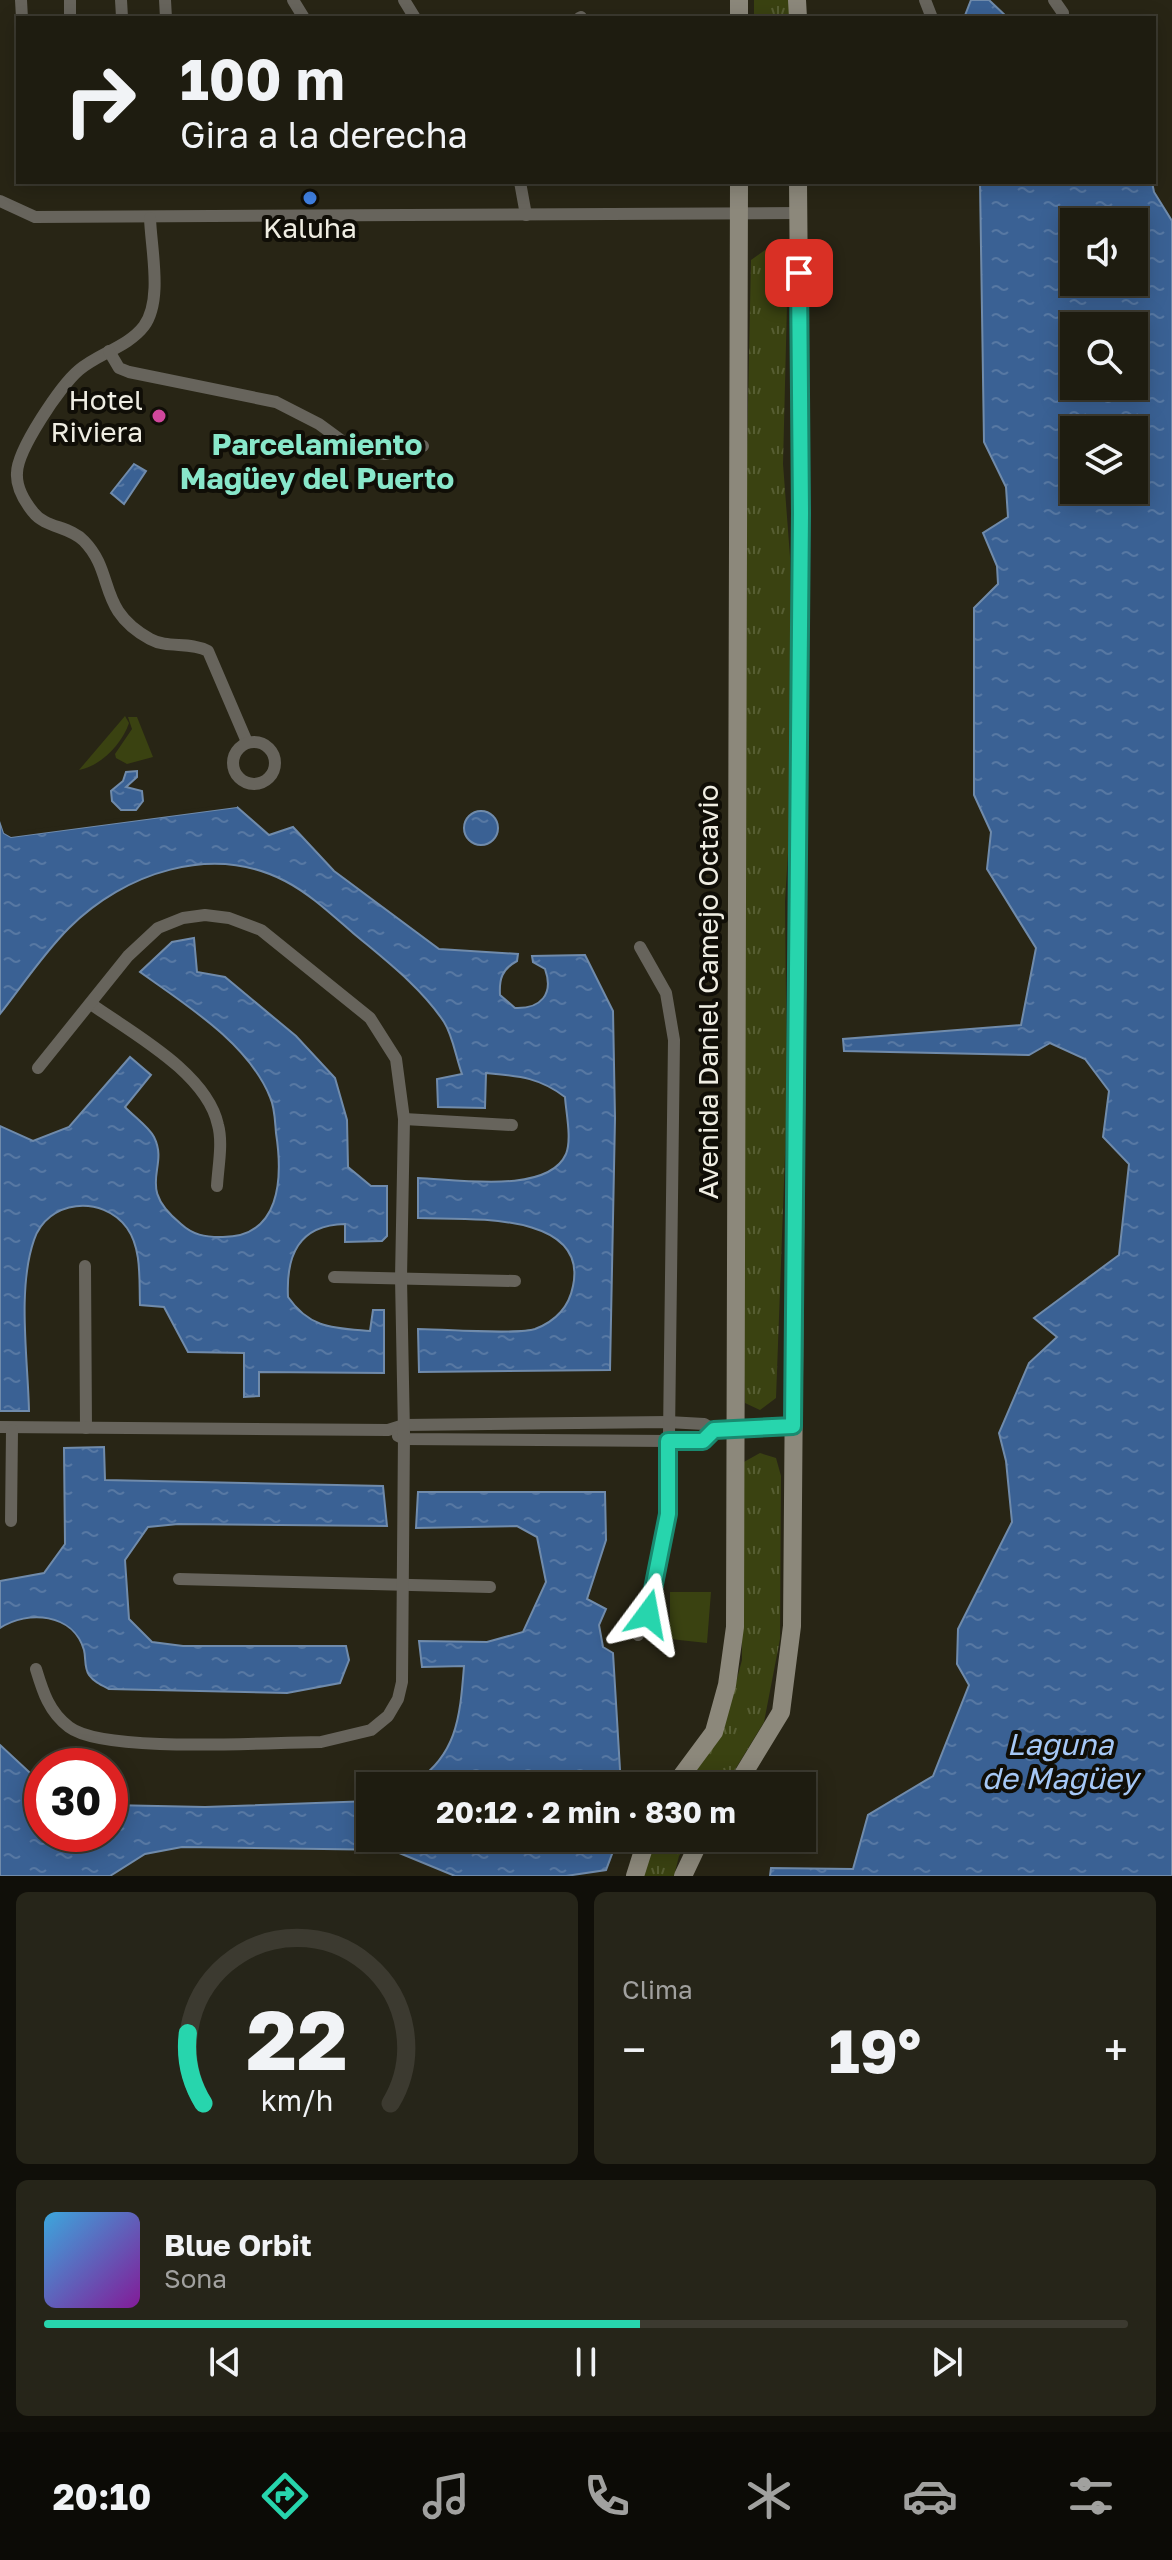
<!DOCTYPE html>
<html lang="es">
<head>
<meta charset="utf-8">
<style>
	body { margin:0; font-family:"Golos Text",sans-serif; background:#262519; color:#f1f3f6; height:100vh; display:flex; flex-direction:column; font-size:30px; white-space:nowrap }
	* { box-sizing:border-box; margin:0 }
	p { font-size:26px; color:#a1a19f }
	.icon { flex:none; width:44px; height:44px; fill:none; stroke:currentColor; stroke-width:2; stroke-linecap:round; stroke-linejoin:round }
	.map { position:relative; height:1876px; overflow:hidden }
	.sheet { display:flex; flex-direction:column; gap:16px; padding:16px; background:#100f09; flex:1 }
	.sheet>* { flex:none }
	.guide { position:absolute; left:16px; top:16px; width:1140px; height:168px; border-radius:0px; box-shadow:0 4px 20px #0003,0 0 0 2px #3c3a30; background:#1e1c10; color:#f1f3f6; overflow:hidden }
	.fabs { position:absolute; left:1060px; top:208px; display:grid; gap:16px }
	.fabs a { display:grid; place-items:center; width:88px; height:88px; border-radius:0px; background:#1e1c10; box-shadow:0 4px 20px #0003,0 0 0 2px #3c3a30; font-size:40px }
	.speed { position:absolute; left:24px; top:1748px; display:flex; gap:16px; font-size:40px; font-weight:700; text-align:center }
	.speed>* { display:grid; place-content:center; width:104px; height:104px; border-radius:50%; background:#1e1c10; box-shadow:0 4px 20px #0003,0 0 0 2px #3c3a30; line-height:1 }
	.speed .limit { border:12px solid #d22; background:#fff; color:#111 }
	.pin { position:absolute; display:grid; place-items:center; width:68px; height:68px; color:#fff; margin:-34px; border-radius:16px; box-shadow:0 4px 12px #0006 }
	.me { position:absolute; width:88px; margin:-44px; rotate:13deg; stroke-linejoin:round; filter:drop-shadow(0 0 6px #0008) }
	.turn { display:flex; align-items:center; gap:28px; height:168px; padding:0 32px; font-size:36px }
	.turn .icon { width:104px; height:104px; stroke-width:2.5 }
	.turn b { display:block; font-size:56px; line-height:68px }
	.big { font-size:60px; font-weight:700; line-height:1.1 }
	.sheet .widget { flex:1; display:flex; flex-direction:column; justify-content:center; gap:12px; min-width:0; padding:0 28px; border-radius:12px; background:#262519 }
	.sheet .dial { align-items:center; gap:0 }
	.dial svg { height:208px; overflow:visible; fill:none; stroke:#3c3a30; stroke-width:7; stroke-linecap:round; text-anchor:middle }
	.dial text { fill:#f1f3f6; stroke:none }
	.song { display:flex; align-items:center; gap:24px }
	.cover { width:96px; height:96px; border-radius:12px; background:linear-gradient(135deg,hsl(200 70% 55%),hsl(290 70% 35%)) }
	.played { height:8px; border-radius:4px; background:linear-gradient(90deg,#27d5ad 55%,#3c3a30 55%) }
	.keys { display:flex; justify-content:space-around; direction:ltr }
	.heat { display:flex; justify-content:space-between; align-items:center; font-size:44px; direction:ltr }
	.sheet .tiles { flex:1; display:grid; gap:16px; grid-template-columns:1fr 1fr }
	.widget:last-child { grid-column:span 2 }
	.trip { position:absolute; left:356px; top:1772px; width:460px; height:80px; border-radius:0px; background:#1e1c10; box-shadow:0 4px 20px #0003,0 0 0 2px #3c3a30; font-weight:700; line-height:80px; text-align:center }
	.tabs { display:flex; height:128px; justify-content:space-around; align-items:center; background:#0c0b06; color:#a1a19f }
	.tabs .icon { width:56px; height:56px }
	.tabs .current { color:#27d5ad }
	.tabs b { font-size:36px; color:#f1f3f6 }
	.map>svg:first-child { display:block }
	.grass { fill:#3a4211 }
	.park { fill:url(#park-tufts) }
	.water { fill:url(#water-ripples); stroke:#708bab; stroke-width:2; fill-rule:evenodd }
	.pier { fill:#282515 }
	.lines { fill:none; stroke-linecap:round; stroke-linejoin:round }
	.street { stroke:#67645c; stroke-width:12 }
	.secondary { stroke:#8c887b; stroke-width:18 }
	.route-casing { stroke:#198a70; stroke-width:20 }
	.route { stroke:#27d5ad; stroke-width:14 }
	.shop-dot { fill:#3f7fe0; stroke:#100e07; stroke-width:3 }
	.hotel-dot { fill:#d1479c; stroke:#100e07; stroke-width:3 }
	.labels { text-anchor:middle; stroke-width:8; stroke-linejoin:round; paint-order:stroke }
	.poi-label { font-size:28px; fill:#efede2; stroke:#100e07 }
	.street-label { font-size:28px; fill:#efede2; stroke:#100e07 }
	.neighbourhood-label { font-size:30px; font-weight:bold; fill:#88e7ca; stroke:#100e07 }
	.water-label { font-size:30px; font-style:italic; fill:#a6c8f6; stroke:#100e07 }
</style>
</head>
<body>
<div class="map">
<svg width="1172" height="1876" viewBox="0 0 1172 1876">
	<defs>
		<pattern id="park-tufts" width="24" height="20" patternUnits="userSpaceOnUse" patternTransform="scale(2)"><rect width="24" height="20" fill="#3a4211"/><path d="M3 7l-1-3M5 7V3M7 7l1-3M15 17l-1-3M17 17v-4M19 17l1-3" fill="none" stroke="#575e33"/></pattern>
		<pattern id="water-ripples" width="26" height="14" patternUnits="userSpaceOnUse" patternTransform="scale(2)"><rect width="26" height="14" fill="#3a6194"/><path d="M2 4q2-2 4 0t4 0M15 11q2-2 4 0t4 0" fill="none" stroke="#5778a3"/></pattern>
	</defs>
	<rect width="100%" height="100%" fill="#282515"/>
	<g class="grass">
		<path d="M 125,716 L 129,723 C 122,744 101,766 79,770 Z"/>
		<polygon points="128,717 137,717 153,757 127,764 116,758 115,754 132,729"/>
		<polygon points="670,1592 711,1592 707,1643 670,1639"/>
	</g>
	<g class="park">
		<rect x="754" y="0" width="36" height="18"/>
		<polygon points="768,248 788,263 783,464 790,557 792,788 785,901 787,1100 776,1398 760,1410 745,1403 743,1344 747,453 751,260"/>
		<polygon points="760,1453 776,1458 781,1476 780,1639 764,1722 725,1786 686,1786 724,1727 742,1660 742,1463"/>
		<polygon points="657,1838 691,1838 679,1856 674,1876 643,1876 645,1861"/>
	</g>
	<g class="water">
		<polygon points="971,0 989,0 1008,18 964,18"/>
		<path d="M 980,182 L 1152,182 L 1154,192 L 1172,221 L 1172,1876 L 770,1876 L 771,1868 L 853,1869 L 868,1815 L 933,1776 L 969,1685 L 957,1664 L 958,1629 L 1012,1522 L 1006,1461 L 999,1433 L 1029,1363 L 1057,1337 L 1034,1318 L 1119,1255 L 1129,1164 L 1103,1137 L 1109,1091 L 1085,1059 L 1050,1043 L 1029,1055 L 844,1051 L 843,1039 L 1021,1025 L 1036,948 L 987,869 L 991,832 L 974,795 L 974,608 L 998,584 L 997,566 L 983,533 L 1008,517 L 1006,487 L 984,442 ZM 1074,222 L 1134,222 L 1134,282 L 1074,282 ZM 1074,326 L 1134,326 L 1134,386 L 1074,386 ZM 1074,430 L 1134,430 L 1134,490 L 1074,490 Z"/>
		<polygon points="134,464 146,471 124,504 111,493"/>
		<polygon points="137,771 137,777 126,787 142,791 143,801 136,810 121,810 112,801 111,791 123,781 126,772"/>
		<path d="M 237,807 L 269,835 L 293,827 L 334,871 L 439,949 L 518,954 L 517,961 C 502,969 499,979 500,995 L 515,1008 C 541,1009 554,994 545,969 L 533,962 L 532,956 L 585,955 L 613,1011 L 615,1118 L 610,1370 L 419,1372 L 418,1329 C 441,1329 518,1335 535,1329 C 556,1321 569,1307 573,1286 C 589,1210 464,1220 418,1218 L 418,1178 C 455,1179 548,1195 566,1154 C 572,1139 566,1113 565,1097 C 539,1077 518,1076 486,1073 L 485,1108 L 438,1107 L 437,1079 L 462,1074 C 456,1058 453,1036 444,1022 C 421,987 384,959 353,933 C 331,914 310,894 285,881 C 212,843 124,873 69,928 C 43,954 22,986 0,1014 L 0,821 L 4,833 L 11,837 Z"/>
		<circle cx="481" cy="828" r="17"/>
		<path d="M 194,938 L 197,972 L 225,977 L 296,1036 L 335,1078 L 347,1120 L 348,1167 L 371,1186 L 387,1186 L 387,1236 L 382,1241 L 345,1242 L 345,1224 C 298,1225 286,1256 288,1297 C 310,1329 334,1328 370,1331 L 373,1310 L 384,1310 L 384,1373 L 259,1372 L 259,1396 L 244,1397 L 244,1353 L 188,1352 L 164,1307 L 140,1305 C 139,1280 142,1249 127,1228 C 102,1194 47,1200 34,1240 C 17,1289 28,1360 29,1411 L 0,1411 L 0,1126 L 33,1141 L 69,1127 L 130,1057 L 151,1075 L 125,1107 C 133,1116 149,1127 154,1137 C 170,1169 134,1186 181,1224 C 193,1235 205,1237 220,1237 C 281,1239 283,1178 276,1133 C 275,1122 275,1108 270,1097 C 248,1043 186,1005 140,972 L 172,942 Z"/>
		<path d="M 104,1447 L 105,1480 L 383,1486 L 387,1526 L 178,1524 L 148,1527 L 125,1560 L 129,1619 L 152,1642 L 183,1646 L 346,1646 L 349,1660 L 340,1683 L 287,1693 L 109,1689 C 101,1685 94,1682 89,1675 C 84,1668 86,1658 84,1650 C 73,1613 28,1610 0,1628 L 0,1581 L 44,1573 L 65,1544 L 64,1448 Z"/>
		<path d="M 418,1492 L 605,1492 L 606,1540 L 587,1599 L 606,1609 L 599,1625 L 603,1647 L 613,1653 L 621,1786 L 409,1786 C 457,1758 460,1718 464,1666 L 422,1667 L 419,1641 L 487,1642 L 523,1632 L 546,1582 L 537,1537 L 517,1526 L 416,1528 Z"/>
		<polygon points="0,1745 42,1784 42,1834 110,1834 110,1805 205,1807 370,1801 370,1838 618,1838 606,1870 566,1876 455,1876 392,1850 182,1847 145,1854 110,1876 0,1876"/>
	</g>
	<polygon class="pier" points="238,803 237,807 11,837 4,833 0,821 0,817 12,832"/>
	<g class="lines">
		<g class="street">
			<polyline points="21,0 22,18"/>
			<polyline points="70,0 70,18"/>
			<polyline points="121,0 122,17"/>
			<polyline points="165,0 166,18"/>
			<polyline points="293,0 304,18"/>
			<polyline points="404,0 415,18"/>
			<polyline points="925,0 932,18"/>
			<polyline points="1054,0 1063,13"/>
			<polyline points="579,18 581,17"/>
			<polyline points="520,182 526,215"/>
			<polyline points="0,201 35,217 799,213"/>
			<path d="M 150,218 C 151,249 163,300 144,326 C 128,347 99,353 79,370 C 61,385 17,450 17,473 C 16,487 25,502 33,512 C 45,528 70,526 84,541 C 116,574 96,609 150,639 C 168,649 189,641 208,651 L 247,742"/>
			<polyline points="109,351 119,368 129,372 276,402 319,424 349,446 365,450 385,454 423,446"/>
			<circle cx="254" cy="763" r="21"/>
			<path d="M 91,1004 C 132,1033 207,1073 218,1125 C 223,1143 218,1167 217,1186"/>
			<polyline points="404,1119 512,1125"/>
			<polyline points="85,1266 86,1428"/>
			<polyline points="334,1277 515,1281"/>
			<polyline points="0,1427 388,1430 404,1425 668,1422 704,1424 714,1430 735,1432 793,1426"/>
			<polyline points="398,1436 404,1439 668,1441 703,1441 714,1430"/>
			<polyline points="11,1521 12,1430"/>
			<polyline points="179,1579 490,1587"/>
			<polyline points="638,1635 648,1614 668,1514 674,1040 666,993 640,947"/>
			<path d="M 36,1669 C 43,1692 49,1712 69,1727 C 104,1754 271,1742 321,1742 L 371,1730 L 388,1716 L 398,1699 L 402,1682 L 404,1433 L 401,1278 L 404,1119 L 396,1059 L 370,1018 L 261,930 L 229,918 L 205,915 L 183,918 L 158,928 L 128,956 L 38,1068"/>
		</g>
		<g class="secondary">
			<polyline points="739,0 739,18"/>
			<polyline points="797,0 798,18"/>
			<polyline points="674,1786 714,1732 727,1685 735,1627 739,182"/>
			<polyline points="736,1786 781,1712 792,1626 801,513 798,182"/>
			<polyline points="635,1876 647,1838"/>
			<polyline points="683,1876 701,1838"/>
		</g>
	</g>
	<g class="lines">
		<defs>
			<polyline id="route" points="648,1614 668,1514 668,1441 703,1441 714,1430 793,1426 801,513 799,273"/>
		</defs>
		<use href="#route" class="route-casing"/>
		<use href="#route" class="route"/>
	</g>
	<circle class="shop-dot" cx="310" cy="198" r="8"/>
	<circle class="hotel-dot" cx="159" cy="416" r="8"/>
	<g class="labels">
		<g class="poi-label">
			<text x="310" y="238">Kaluha</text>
			<text x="143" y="410" text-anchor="end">Hotel<tspan x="143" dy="32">Riviera</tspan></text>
		</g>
		<g class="street-label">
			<text transform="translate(708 992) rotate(-90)" y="10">Avenida Daniel Camejo Octavio</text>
		</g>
		<g class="neighbourhood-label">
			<text x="317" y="455">Parcelamiento<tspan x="317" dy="34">Magüey del Puerto</tspan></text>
		</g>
		<g class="water-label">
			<text x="1060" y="1755">Laguna<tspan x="1060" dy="34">de Magüey</tspan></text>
		</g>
	</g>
</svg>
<div class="fabs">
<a><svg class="icon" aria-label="sound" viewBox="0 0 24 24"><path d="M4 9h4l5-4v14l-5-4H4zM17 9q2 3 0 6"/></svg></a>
<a><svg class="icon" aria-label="search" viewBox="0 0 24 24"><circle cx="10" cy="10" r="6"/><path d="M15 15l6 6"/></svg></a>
<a><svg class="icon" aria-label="layers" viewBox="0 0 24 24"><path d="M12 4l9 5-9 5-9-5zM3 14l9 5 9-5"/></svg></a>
</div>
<div class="speed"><div class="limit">30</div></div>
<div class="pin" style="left:799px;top:273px;background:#d93025"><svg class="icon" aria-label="arrive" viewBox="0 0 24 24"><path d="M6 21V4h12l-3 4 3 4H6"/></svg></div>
<svg class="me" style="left:648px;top:1614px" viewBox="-20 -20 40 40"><path d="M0-17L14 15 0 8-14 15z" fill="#27d5ad" stroke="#fff" stroke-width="4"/></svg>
<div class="trip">20:12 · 2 min · 830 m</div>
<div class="guide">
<div class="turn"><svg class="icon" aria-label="right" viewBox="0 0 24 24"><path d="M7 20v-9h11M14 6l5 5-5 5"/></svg><div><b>100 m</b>Gira a la derecha</div></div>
</div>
</div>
<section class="sheet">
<div class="tiles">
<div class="widget dial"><svg viewBox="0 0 100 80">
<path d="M14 69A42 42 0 1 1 86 69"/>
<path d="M14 69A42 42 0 0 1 8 42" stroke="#27d5ad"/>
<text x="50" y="56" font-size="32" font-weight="700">22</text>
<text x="50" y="72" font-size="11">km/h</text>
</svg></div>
<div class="widget"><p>Clima</p>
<div class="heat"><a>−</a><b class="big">19°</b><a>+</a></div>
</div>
<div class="widget">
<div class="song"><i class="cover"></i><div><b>Blue Orbit</b><p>Sona</p></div></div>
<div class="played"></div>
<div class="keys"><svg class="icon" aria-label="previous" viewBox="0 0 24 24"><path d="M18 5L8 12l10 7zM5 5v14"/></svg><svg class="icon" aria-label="pause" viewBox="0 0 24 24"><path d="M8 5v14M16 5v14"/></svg><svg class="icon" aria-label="next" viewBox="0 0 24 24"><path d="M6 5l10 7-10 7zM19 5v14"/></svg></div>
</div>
</div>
</section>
<nav class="tabs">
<b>20:10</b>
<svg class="icon current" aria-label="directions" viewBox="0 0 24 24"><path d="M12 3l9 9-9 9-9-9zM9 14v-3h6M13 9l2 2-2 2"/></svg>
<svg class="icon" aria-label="music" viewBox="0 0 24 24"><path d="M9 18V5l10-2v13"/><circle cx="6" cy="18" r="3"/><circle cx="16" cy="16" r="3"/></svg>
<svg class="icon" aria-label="phone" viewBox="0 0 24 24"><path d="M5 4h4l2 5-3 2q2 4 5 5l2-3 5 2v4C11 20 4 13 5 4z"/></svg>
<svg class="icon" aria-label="climate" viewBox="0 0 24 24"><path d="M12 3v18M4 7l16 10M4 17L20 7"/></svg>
<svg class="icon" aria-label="car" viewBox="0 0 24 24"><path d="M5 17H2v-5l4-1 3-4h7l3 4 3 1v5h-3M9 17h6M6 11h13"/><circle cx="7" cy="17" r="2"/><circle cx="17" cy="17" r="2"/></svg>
<svg class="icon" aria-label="filters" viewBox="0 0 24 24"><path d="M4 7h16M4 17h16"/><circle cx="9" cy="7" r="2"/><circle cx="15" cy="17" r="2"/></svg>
</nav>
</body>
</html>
